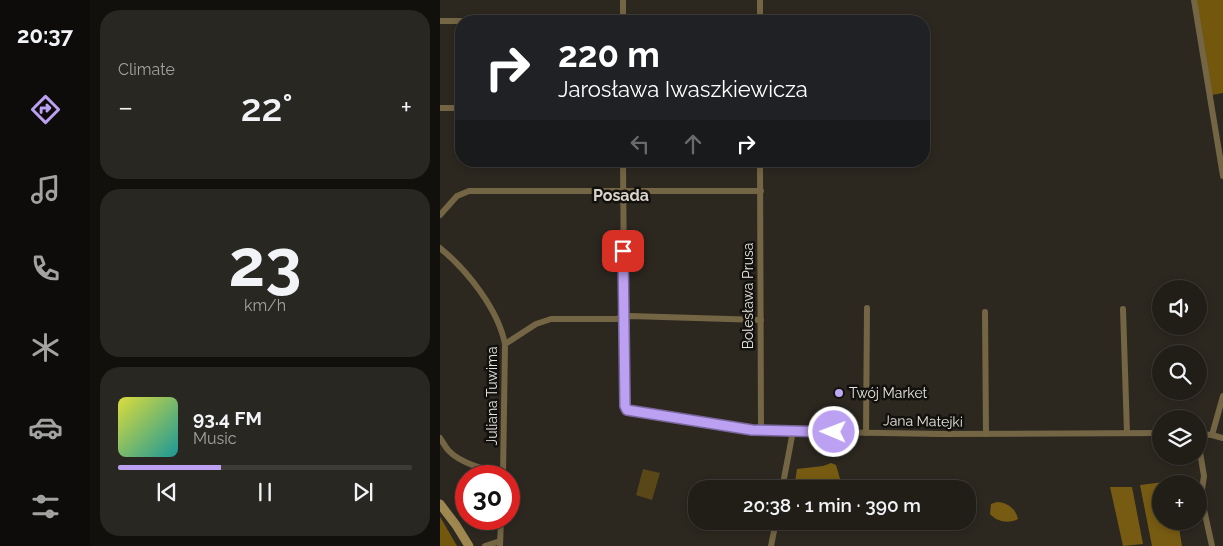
<!DOCTYPE html>
<html lang="en">
<head>
<meta charset="utf-8">
<style>
	body { margin:0; font-family:Raleway,sans-serif; background:#292721; color:#f1f3f6; height:100vh; display:flex; flex-direction:column; font-size:19px; white-space:nowrap }
	* { box-sizing:border-box; margin:0 }
	p { font-size:16px; color:#a2a2a2 }
	.icon { flex:none; width:28px; height:28px; fill:none; stroke:currentColor; stroke-width:2; stroke-linecap:round; stroke-linejoin:round }
	.map { position:relative; flex:1; overflow:hidden }
	.drawer { display:flex; flex-direction:column; gap:10px; padding:10px; background:#12100d; width:350px }
	.drawer>* { flex:none }
	.hud { position:absolute; left:15px; top:15px; width:475px; height:152px; border-radius:20px; box-shadow:0 2px 8px #0003,0 0 0 1px #3e3c37; background:#202124; color:#fff; overflow:hidden }
	.controls { position:absolute; left:712px; top:280px; display:grid; gap:10px }
	.controls a { display:grid; place-items:center; width:55px; height:55px; border-radius:50%; background:#211e18; box-shadow:0 2px 8px #0003,0 0 0 1px #3e3c37; font-size:25px }
	.speed { position:absolute; left:15px; top:465px; display:flex; gap:10px; font-size:25px; font-weight:700; text-align:center }
	.speed>* { display:grid; place-content:center; width:65px; height:65px; border-radius:50%; background:#211e18; box-shadow:0 2px 8px #0003,0 0 0 1px #3e3c37; line-height:1 }
	.speed .limit { border:8px solid #d22; background:#fff; color:#111 }
	.pin { position:absolute; display:grid; place-items:center; width:42px; height:42px; color:#fff; margin:-21px; border-radius:10px; box-shadow:0 2px 8px #0006 }
	.me { position:absolute; width:55px; margin:-28px; rotate:271deg; stroke-linejoin:round; filter:drop-shadow(0 0 4px #0008) }
	.turn { display:flex; align-items:center; gap:18px; height:105px; padding:0 20px; font-size:22px }
	.turn .icon { width:65px; height:65px; stroke-width:2.5 }
	.turn b { display:block; font-size:35px; line-height:42px }
	.lanes { display:flex; align-items:center; height:48px; padding:0 20px; background:#0003; justify-content:center; gap:25px; direction:ltr }
	.lanes .off { opacity:.35 }
	.big { font-size:38px; font-weight:600; line-height:1.1 }
	.drawer .card { flex:1; display:flex; flex-direction:column; justify-content:center; gap:8px; min-width:0; padding:0 18px; border-radius:20px; background:#292721 }
	.drawer .dial { align-items:center; gap:0 }
	.dial b { font-size:65px; line-height:1 }
	.song { display:flex; align-items:center; gap:15px }
	.cover { width:60px; height:60px; border-radius:8px; background:linear-gradient(135deg,hsl(60 70% 55%),hsl(180 70% 35%)) }
	.played { height:5px; border-radius:2px; background:linear-gradient(90deg,#bca0f2 35%,#3e3c37 35%) }
	.keys { display:flex; justify-content:space-around; direction:ltr }
	.heat { display:flex; justify-content:space-between; align-items:center; font-size:28px; direction:ltr }
	.trip { position:absolute; left:248px; top:480px; width:288px; height:50px; border-radius:20px; background:#211e18; box-shadow:0 2px 8px #0003,0 0 0 1px #3e3c37; font-weight:600; line-height:50px; text-align:center }
	main { display:flex; flex:1; min-height:0 }
	.tabs { display:flex; flex-direction:column; width:90px; justify-content:space-around; align-items:center; background:#0d0c0a; color:#a2a2a2 }
	.tabs .icon { width:35px; height:35px }
	.tabs .current { color:#bca0f2 }
	.tabs b { font-size:22px; color:#f1f3f6 }
	.map>svg:first-child { display:block }
	.green { fill:#5a4718 }
	.forest { fill:#73570c }
	.water { fill:#775b12 }
	.lines { fill:none; stroke-linecap:round; stroke-linejoin:round }
	.minor { stroke:#746544; stroke-width:6 }
	.secondary { stroke:#9f8750; stroke-width:9 }
	.route-casing { stroke:#7a689d; stroke-width:12 }
	.route { stroke:#bca0f2; stroke-width:9 }
	.poi-dot { fill:#bda9f5; stroke:#13110e; stroke-width:2 }
	.labels { text-anchor:middle; stroke-width:5; stroke-linejoin:round; paint-order:stroke }
	.street-label { font-size:14px; fill:#e7e4df; stroke:#13110e }
	.poi-label { font-size:14px; fill:#e7e4df; stroke:#13110e; text-anchor:start }
	.quarter-label { font-size:16px; font-weight:bold; fill:#d9d4ca; stroke:#13110e }
</style>
</head>
<body>
<main>
<nav class="tabs">
<b>20:37</b>
<svg class="icon current" aria-label="directions" viewBox="0 0 24 24"><path d="M12 3l9 9-9 9-9-9zM9 14v-3h6M13 9l2 2-2 2"/></svg>
<svg class="icon" aria-label="music" viewBox="0 0 24 24"><path d="M9 18V5l10-2v13"/><circle cx="6" cy="18" r="3"/><circle cx="16" cy="16" r="3"/></svg>
<svg class="icon" aria-label="phone" viewBox="0 0 24 24"><path d="M5 4h4l2 5-3 2q2 4 5 5l2-3 5 2v4C11 20 4 13 5 4z"/></svg>
<svg class="icon" aria-label="climate" viewBox="0 0 24 24"><path d="M12 3v18M4 7l16 10M4 17L20 7"/></svg>
<svg class="icon" aria-label="car" viewBox="0 0 24 24"><path d="M5 17H2v-5l4-1 3-4h7l3 4 3 1v5h-3M9 17h6M6 11h13"/><circle cx="7" cy="17" r="2"/><circle cx="17" cy="17" r="2"/></svg>
<svg class="icon" aria-label="filters" viewBox="0 0 24 24"><path d="M4 7h16M4 17h16"/><circle cx="9" cy="7" r="2"/><circle cx="15" cy="17" r="2"/></svg>
</nav>
<section class="drawer">
<div class="card"><p>Climate</p>
<div class="heat"><a>−</a><b class="big">22°</b><a>+</a></div>
</div>
<div class="card dial"><b>23</b><p>km/h</p></div>
<div class="card">
<div class="song"><i class="cover"></i><div><b>93.4 FM</b><p>Music</p></div></div>
<div class="played"></div>
<div class="keys"><svg class="icon" aria-label="previous" viewBox="0 0 24 24"><path d="M18 5L8 12l10 7zM5 5v14"/></svg><svg class="icon" aria-label="pause" viewBox="0 0 24 24"><path d="M8 5v14M16 5v14"/></svg><svg class="icon" aria-label="next" viewBox="0 0 24 24"><path d="M6 5l10 7-10 7zM19 5v14"/></svg></div>
</div>
</section>
<div class="map">
<svg width="783" height="546" viewBox="0 0 783 546">
	<rect width="100%" height="100%" fill="#2c2820"/>
	<polygon class="green" points="203,469 220,473 212,500 196,495"/>
	<g class="forest">
		<polygon points="755,0 783,0 783,93 772,95"/>
		<polygon points="0,517 2,520 17,546 0,546"/>
	</g>
	<g class="water">
		<polygon points="391,463 396,465 403,489 354,489 357,469 383,466"/>
		<polygon points="732,481 732,484 721,484 721,521 738,521 742,546 712,546 700,485"/>
		<polygon points="670,487 692,487 703,544 683,546"/>
		<path d="M 557,502 C 567,502 576,509 578,519 C 569,524 557,522 550,514 L 551,504 Z"/>
	</g>
	<g class="lines">
		<g class="minor">
			<polyline points="183,0 183,21"/>
			<polyline points="320,0 320,21"/>
			<polyline points="754,0 783,176"/>
			<polyline points="0,21 21,21"/>
			<polyline points="0,108 21,108"/>
			<polyline points="183,161 185,406 189,411 321,431 501,434 721,433"/>
			<polyline points="320,161 321,431"/>
			<polyline points="0,215 17,196 29,191 321,191"/>
			<path d="M 0,248 C 27,270 58,309 65,344 L 63,476"/>
			<polyline points="683,309 687,433"/>
			<polyline points="545,312 546,434"/>
			<polyline points="65,344 96,324 111,319 176,319 190,316 321,320"/>
			<polyline points="426,433 427,308"/>
			<polyline points="759,434 772,435 783,438"/>
			<polyline points="772,435 783,396"/>
			<path d="M 0,438 C 3,442 5,447 9,451 C 20,463 48,471 63,474"/>
			<polyline points="759,446 764,476 761,496 772,546"/>
			<polyline points="342,489 353,431"/>
			<polyline points="45,546 60,541"/>
			<polyline points="60,546 61,519"/>
			<polyline points="331,546 336,521"/>
		</g>
		<polyline class="secondary" points="0,504 16,525 29,546"/>
	</g>
	<g class="lines">
		<defs>
			<polyline id="route" points="183,251 185,406 187,410 312,430 394,432"/>
		</defs>
		<use href="#route" class="route-casing"/>
		<use href="#route" class="route"/>
	</g>
	<circle class="poi-dot" cx="399" cy="393" r="5"/>
	<g class="labels">
		<g class="street-label">
			<text transform="translate(308 296) rotate(-90)" y="5">Bolesława Prusa</text>
			<text transform="translate(52 396) rotate(-90)" y="5">Juliana Tuwima</text>
			<text transform="translate(483 421) rotate(1)" y="5">Jana Matejki</text>
		</g>
		<g class="poi-label">
			<text x="409" y="398">Twój Market</text>
		</g>
		<g class="quarter-label">
			<text x="181" y="201">Posada</text>
		</g>
	</g>
</svg>
<div class="controls">
<a><svg class="icon" aria-label="sound" viewBox="0 0 24 24"><path d="M4 9h4l5-4v14l-5-4H4zM17 9q2 3 0 6"/></svg></a>
<a><svg class="icon" aria-label="search" viewBox="0 0 24 24"><circle cx="10" cy="10" r="6"/><path d="M15 15l6 6"/></svg></a>
<a><svg class="icon" aria-label="layers" viewBox="0 0 24 24"><path d="M12 4l9 5-9 5-9-5zM3 14l9 5 9-5"/></svg></a>
<a>+</a>
</div>
<div class="speed"><div class="limit">30</div></div>
<div class="pin" style="left:183px;top:251px;background:#d93025"><svg class="icon" aria-label="arrive" viewBox="0 0 24 24"><path d="M6 21V4h12l-3 4 3 4H6"/></svg></div>
<svg class="me" style="left:394px;top:432px" viewBox="-20 -20 40 40"><circle r="17" fill="#bca0f2" stroke="#fff" stroke-width="3"/><path d="M0-11L8 9 0 5-8 9z" fill="#fff"/></svg>
<div class="trip">20:38 · 1 min · 390 m</div>
<div class="hud">
<div class="turn"><svg class="icon" aria-label="right" viewBox="0 0 24 24"><path d="M7 20v-9h11M14 6l5 5-5 5"/></svg><div><b>220 m</b>Jarosława Iwaszkiewicza</div></div>
<div class="lanes"><svg class="icon off" aria-label="left" viewBox="0 0 24 24"><path d="M17 20v-9H6M10 6l-5 5 5 5"/></svg><svg class="icon off" aria-label="ahead" viewBox="0 0 24 24"><path d="M12 20V5M6 11l6-6 6 6"/></svg><svg class="icon" aria-label="right" viewBox="0 0 24 24"><path d="M7 20v-9h11M14 6l5 5-5 5"/></svg></div>
</div>
</div>
</main>
</body>
</html>
